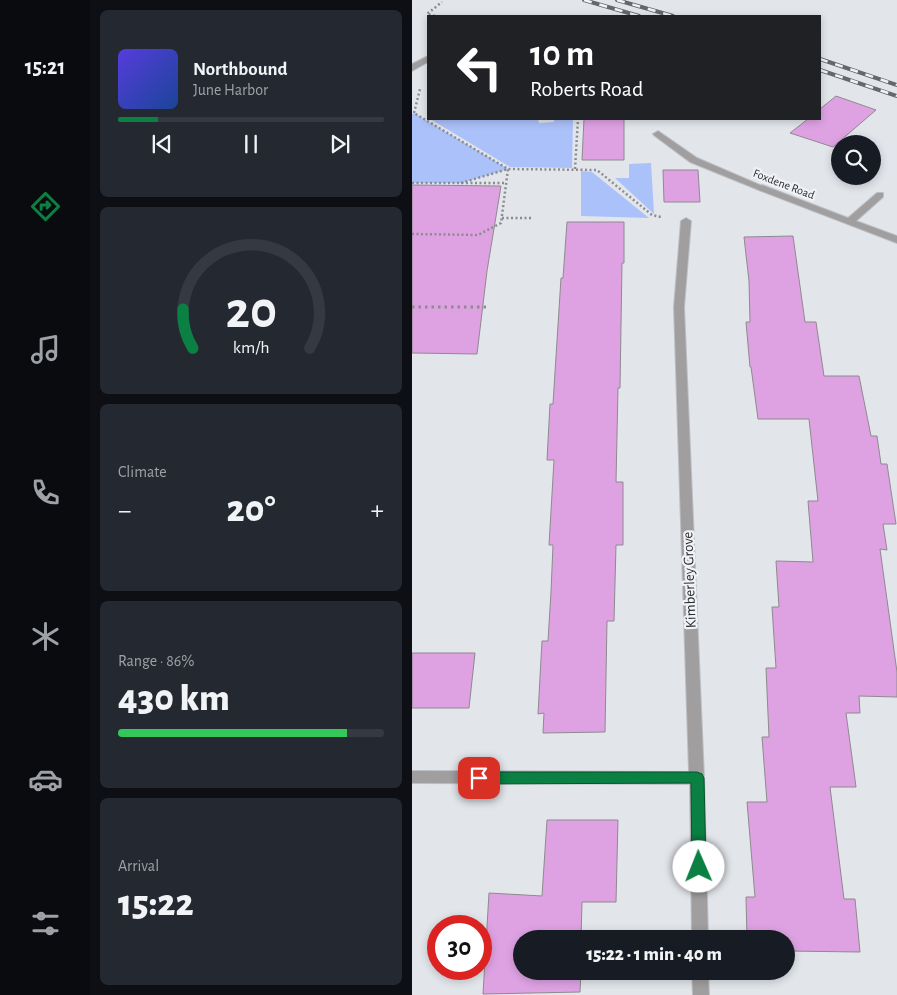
<!DOCTYPE html>
<html lang="en">
<head>
<meta charset="utf-8">
<style>
	body { margin:0; font-family:"Alegreya Sans",sans-serif; background:#242831; color:#f1f3f6; height:100vh; display:flex; flex-direction:column; font-size:19px; white-space:nowrap }
	* { box-sizing:border-box; margin:0 }
	p { font-size:16px; color:#9ea1a6 }
	.icon { flex:none; width:28px; height:28px; fill:none; stroke:currentColor; stroke-width:2; stroke-linecap:round; stroke-linejoin:round }
	.map { position:relative; flex:1; overflow:hidden }
	.panel { display:flex; flex-direction:column; gap:10px; padding:10px; background:#0d0f14; width:322px }
	.panel>* { flex:none }
	.top-card { position:absolute; left:15px; top:15px; width:394px; height:105px; border-radius:0px; box-shadow:0 2px 8px #0003; background:#202124; color:#fff; overflow:hidden }
	.fabs { position:absolute; left:419px; top:135px; display:grid; gap:10px }
	.fabs a { display:grid; place-items:center; width:50px; height:50px; border-radius:50%; background:#171b24; box-shadow:0 2px 8px #0003; font-size:25px }
	.speed { position:absolute; left:15px; top:915px; display:flex; gap:10px; font-size:25px; font-weight:700; text-align:center }
	.speed>* { display:grid; place-content:center; width:65px; height:65px; border-radius:50%; background:#171b24; box-shadow:0 2px 8px #0003; line-height:1 }
	.speed .limit { border:8px solid #d22; background:#fff; color:#111 }
	.pin { position:absolute; display:grid; place-items:center; width:42px; height:42px; color:#fff; margin:-21px; border-radius:10px; box-shadow:0 2px 8px #0006 }
	.me { position:absolute; width:55px; margin:-28px; rotate:359deg; stroke-linejoin:round; filter:drop-shadow(0 0 4px #0008) }
	.turn { display:flex; align-items:center; gap:18px; height:105px; padding:0 20px; font-size:22px }
	.turn .icon { width:65px; height:65px; stroke-width:2.5 }
	.turn b { display:block; font-size:35px; line-height:42px }
	.big { font-size:38px; font-weight:800; line-height:1.1 }
	.panel .card { flex:1; display:flex; flex-direction:column; justify-content:center; gap:8px; min-width:0; padding:0 18px; border-radius:8px; background:#242831 }
	.panel .dial { align-items:center; gap:0 }
	.dial svg { height:130px; overflow:visible; fill:none; stroke:#363941; stroke-width:7; stroke-linecap:round; text-anchor:middle }
	.dial text { fill:#f1f3f6; stroke:none }
	.song { display:flex; align-items:center; gap:15px }
	.cover { width:60px; height:60px; border-radius:8px; background:linear-gradient(135deg,hsl(250 70% 55%),hsl(220 70% 35%)) }
	.played { height:5px; border-radius:2px; background:linear-gradient(90deg,#0b8043 15%,#363941 15%) }
	.keys { display:flex; justify-content:space-around; direction:ltr }
	.heat { display:flex; justify-content:space-between; align-items:center; font-size:28px; direction:ltr }
	.charge { height:8px; border-radius:4px; background:linear-gradient(90deg,#34c759 86%,#363941 0) }
	.trip { position:absolute; left:101px; top:930px; width:282px; height:50px; border-radius:25px; background:#171b24; box-shadow:0 2px 8px #0003; font-weight:800; line-height:50px; text-align:center }
	main { display:flex; flex:1; min-height:0 }
	.dock { display:flex; flex-direction:column; width:90px; justify-content:space-around; align-items:center; background:#090b0e; color:#9ea1a6 }
	.dock .icon { width:35px; height:35px }
	.dock .selected { color:#0b8043 }
	.dock b { font-size:22px; color:#f1f3f6 }
	.map>svg:first-child { display:block }
	.green { fill:#abc1f9 }
	.building { fill:#dea2e3; stroke:#8e8a8e }
	.lines { fill:none; stroke-linecap:round; stroke-linejoin:round }
	.service-casing { stroke:#bdc0c4; stroke-width:2 }
	.minor-casing { stroke:#bdc0c4; stroke-width:2 }
	.path-far1 { stroke:#8a8c8f; stroke-width:2.5; stroke-dasharray:2 2.5; stroke-linecap:butt }
	.path { stroke:#8a8c8f; stroke-width:3; stroke-dasharray:2.5 4; stroke-linecap:butt }
	.service { fill:#a19ea0; fill-rule:evenodd }
	.minor { fill:#a19ea0; fill-rule:evenodd }
	.rail-casing { stroke:#65676a; stroke-width:4 }
	.rail { stroke:#f0f2f7; stroke-width:2.5; stroke-dasharray:8; stroke-linecap:butt }
	.route { fill:#0b8043; stroke:#07532c }
	.labels { text-anchor:middle; stroke-width:4.5; stroke-linejoin:round; paint-order:stroke }
	.far-street-label { font-size:12px; fill:#2b2c2e; stroke:#f0f2f7 }
	.street-label { font-size:15px; fill:#2b2c2e; stroke:#f0f2f7 }
</style>
</head>
<body>
<main>
<nav class="dock">
<b>15:21</b>
<svg class="icon selected" aria-label="directions" viewBox="0 0 24 24"><path d="M12 3l9 9-9 9-9-9zM9 14v-3h6M13 9l2 2-2 2"/></svg>
<svg class="icon" aria-label="music" viewBox="0 0 24 24"><path d="M9 18V5l10-2v13"/><circle cx="6" cy="18" r="3"/><circle cx="16" cy="16" r="3"/></svg>
<svg class="icon" aria-label="phone" viewBox="0 0 24 24"><path d="M5 4h4l2 5-3 2q2 4 5 5l2-3 5 2v4C11 20 4 13 5 4z"/></svg>
<svg class="icon" aria-label="climate" viewBox="0 0 24 24"><path d="M12 3v18M4 7l16 10M4 17L20 7"/></svg>
<svg class="icon" aria-label="car" viewBox="0 0 24 24"><path d="M5 17H2v-5l4-1 3-4h7l3 4 3 1v5h-3M9 17h6M6 11h13"/><circle cx="7" cy="17" r="2"/><circle cx="17" cy="17" r="2"/></svg>
<svg class="icon" aria-label="filters" viewBox="0 0 24 24"><path d="M4 7h16M4 17h16"/><circle cx="9" cy="7" r="2"/><circle cx="15" cy="17" r="2"/></svg>
</nav>
<section class="panel">
<div class="card">
<div class="song"><i class="cover"></i><div><b>Northbound</b><p>June Harbor</p></div></div>
<div class="played"></div>
<div class="keys"><svg class="icon" aria-label="previous" viewBox="0 0 24 24"><path d="M18 5L8 12l10 7zM5 5v14"/></svg><svg class="icon" aria-label="pause" viewBox="0 0 24 24"><path d="M8 5v14M16 5v14"/></svg><svg class="icon" aria-label="next" viewBox="0 0 24 24"><path d="M6 5l10 7-10 7zM19 5v14"/></svg></div>
</div>
<div class="card dial"><svg viewBox="0 0 100 80">
<path d="M14 69A42 42 0 1 1 86 69"/>
<path d="M14 69A42 42 0 0 1 8 45" stroke="#0b8043"/>
<text x="50" y="56" font-size="32" font-weight="700">20</text>
<text x="50" y="72" font-size="11">km/h</text>
</svg></div>
<div class="card"><p>Climate</p>
<div class="heat"><a>−</a><b class="big">20°</b><a>+</a></div>
</div>
<div class="card"><p>Range · 86%</p><b class="big">430 km</b><div class="charge"></div></div>
<div class="card"><p>Arrival</p><b class="big">15:22</b></div>
</section>
<div class="map">
<svg width="485" height="995" viewBox="0 0 485 995">
	<rect width="100%" height="100%" fill="#e2e5ea"/>
	<g class="green">
		<polygon points="2,113 96,169 49,183 0,183 0,114"/>
		<polygon points="18,119 126,119 127,123 142,122 142,119 161,119 160,168 98,167"/>
		<polygon points="239,163 242,214 203,178 217,178 217,164"/>
		<polygon points="169,171 180,172 237,218 169,216"/>
	</g>
	<g class="building">
		<polygon points="424,96 464,110 421,147 378,133 396,119 408,119 408,109"/>
		<polygon points="172,119 212,119 212,160 170,160"/>
		<polygon points="251,170 286,170 288,202 252,202"/>
		<polygon points="0,185 89,186 75,271 65,354 0,353"/>
		<polygon points="155,222 212,222 212,263 210,263 208,388 206,388 204,482 211,482 211,545 204,545 202,621 195,621 193,732 131,733 132,713 126,714 130,641 136,641 139,592 141,545 137,545 142,460 135,460 138,404 141,404 149,278 151,278"/>
		<polygon points="381,236 393,322 404,322 412,376 447,376 459,436 465,436 469,464 475,464 484,524 471,524 475,550 468,549 485,672 485,697 447,696 448,713 434,713 444,787 418,787 432,899 443,899 448,952 375,951 375,939 335,939 334,897 343,897 335,802 355,802 350,737 357,737 354,668 364,668 360,607 367,607 364,561 401,562 396,501 406,501 397,419 346,419 339,367 338,367 334,322 338,322 337,281 332,237"/>
		<polygon points="0,653 63,653 57,708 0,708"/>
		<polygon points="135,820 206,820 204,902 170,902 169,939 110,939 110,971 169,971 168,992 71,994 77,893 130,896"/>
	</g>
	<g class="lines">
		<defs>
			<polygon id="service" points="246,131 285,158 355,188 350,191 347,190 278,162 243,136 241,134"/>
			<g id="minor">
				<polygon points="16,56 16,62 0,71 0,64"/>
				<polygon points="350,185 436,218 465,193 471,193 471,197 444,221 485,236 485,243 347,190 345,188"/>
				<polygon points="274,218 279,221 272,307 292,778 296,939 280,939 278,784 0,783 0,771 277,772 262,307 269,221"/>
				<polygon points="280,971 296,971 297,995 281,995"/>
			</g>
		</defs>
		<use href="#service" class="service-casing"/>
		<use href="#minor" class="minor-casing"/>
		<g class="path-far1">
			<polyline points="23,16 15,14 30,2"/>
			<polyline points="2,113 8,89"/>
			<polyline points="163,169 166,119"/>
			<polyline points="0,183 94,183"/>
			<polyline points="49,183 96,169 185,170 240,215 249,217"/>
			<polyline points="90,218 121,218"/>
			<polyline points="0,234 66,235 89,223 96,169 2,113"/>
		</g>
		<polyline class="path" points="0,307 76,307"/>
		<use href="#service" class="service"/>
		<use href="#minor" class="minor"/>
		<defs>
			<g id="rail">
				<polyline points="172,0 227,16"/>
				<polyline points="205,0 261,16"/>
				<polyline points="408,59 485,85"/>
				<polyline points="408,70 485,96"/>
			</g>
		</defs>
		<use href="#rail" class="rail-casing"/>
		<use href="#rail" class="rail"/>
	</g>
	<polygon class="route" points="67,772 285,772 290,774 292,778 294,867 292,872 287,873 282,872 280,867 279,783 67,784 62,782 60,778 62,774"/>
	<g class="labels">
		<g class="far-street-label">
			<text transform="translate(372 184) rotate(21)" y="4">Foxdene Road</text>
		</g>
		<g class="street-label">
			<text transform="translate(277 580) rotate(-92)" y="5">Kimberley Grove</text>
		</g>
	</g>
</svg>
<div class="fabs">
<a><svg class="icon" aria-label="search" viewBox="0 0 24 24"><circle cx="10" cy="10" r="6"/><path d="M15 15l6 6"/></svg></a>
</div>
<div class="speed"><div class="limit">30</div></div>
<div class="pin" style="left:67px;top:778px;background:#d93025"><svg class="icon" aria-label="arrive" viewBox="0 0 24 24"><path d="M6 21V4h12l-3 4 3 4H6"/></svg></div>
<svg class="me" style="left:287px;top:867px" viewBox="-20 -20 40 40"><circle r="19" fill="#fff"/><path d="M0-13L10 11 0 6-10 11z" fill="#0b8043"/></svg>
<div class="trip">15:22 · 1 min · 40 m</div>
<div class="top-card">
<div class="turn"><svg class="icon" aria-label="left" viewBox="0 0 24 24"><path d="M17 20v-9H6M10 6l-5 5 5 5"/></svg><div><b>10 m</b>Roberts Road</div></div>
</div>
</div>
</main>
</body>
</html>
